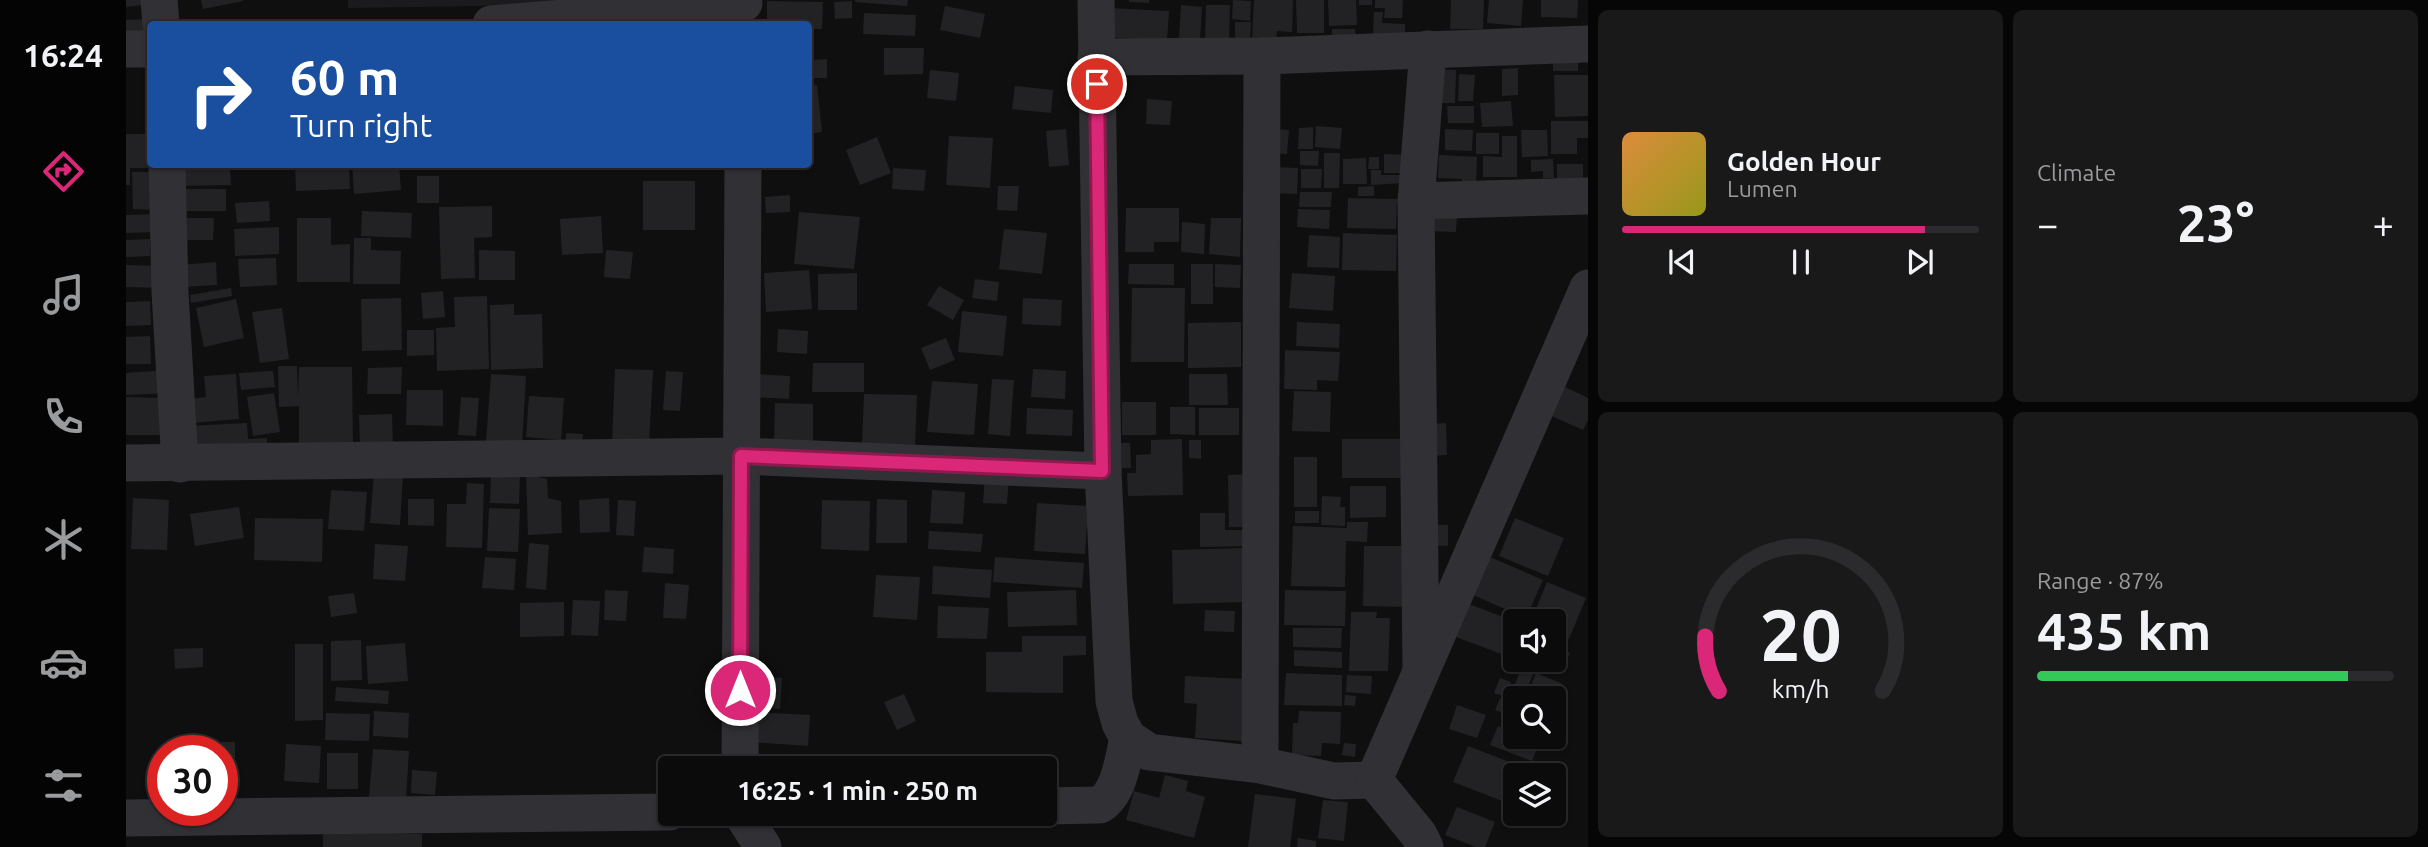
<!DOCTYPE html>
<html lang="en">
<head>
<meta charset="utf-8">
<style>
	body { margin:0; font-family:Ubuntu,sans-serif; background:#19191a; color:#f1f3f6; height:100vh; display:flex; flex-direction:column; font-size:26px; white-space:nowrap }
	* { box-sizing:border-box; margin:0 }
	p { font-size:23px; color:#9a9b9d }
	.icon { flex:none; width:38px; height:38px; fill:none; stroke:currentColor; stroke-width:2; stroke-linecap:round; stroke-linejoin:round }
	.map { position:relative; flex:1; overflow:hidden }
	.details { display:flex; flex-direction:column; gap:10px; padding:10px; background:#060607; width:840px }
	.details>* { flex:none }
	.guide { position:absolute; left:21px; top:21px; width:665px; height:147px; border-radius:7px; box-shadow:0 2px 5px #0004,0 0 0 2px #2b2b2d; background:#1a4fa0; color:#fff; overflow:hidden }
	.fabs { position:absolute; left:1377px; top:609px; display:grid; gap:14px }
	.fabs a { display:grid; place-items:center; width:63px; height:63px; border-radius:7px; background:#0b0b0c; box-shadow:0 2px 5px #0004,0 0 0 2px #2b2b2d; font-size:35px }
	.speed { position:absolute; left:21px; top:735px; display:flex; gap:14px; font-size:35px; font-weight:700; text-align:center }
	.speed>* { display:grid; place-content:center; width:91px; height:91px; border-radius:50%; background:#0b0b0c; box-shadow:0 2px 5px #0004,0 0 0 2px #2b2b2d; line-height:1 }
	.speed .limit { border:10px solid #d22; background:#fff; color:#111 }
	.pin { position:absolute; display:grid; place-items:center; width:60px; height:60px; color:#fff; margin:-30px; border:4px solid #fff; border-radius:50%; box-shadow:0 2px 7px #0007 }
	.me { position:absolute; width:77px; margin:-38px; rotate:0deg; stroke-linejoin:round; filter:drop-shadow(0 0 5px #0008) }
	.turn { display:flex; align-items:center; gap:24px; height:147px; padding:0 28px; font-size:32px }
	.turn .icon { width:91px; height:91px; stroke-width:2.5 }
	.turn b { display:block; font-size:49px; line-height:60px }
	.big { font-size:52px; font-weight:600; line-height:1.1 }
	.details .card { flex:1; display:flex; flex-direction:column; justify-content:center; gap:10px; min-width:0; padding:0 24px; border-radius:10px; background:#19191a }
	.details .dial { align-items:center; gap:0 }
	.dial svg { height:182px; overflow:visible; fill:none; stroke:#2b2b2d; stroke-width:7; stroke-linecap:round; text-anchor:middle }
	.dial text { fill:#f1f3f6; stroke:none }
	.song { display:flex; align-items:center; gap:21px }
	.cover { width:84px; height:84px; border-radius:10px; background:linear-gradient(135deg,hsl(30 70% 55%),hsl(60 70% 35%)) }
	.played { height:7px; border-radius:4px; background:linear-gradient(90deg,#db2777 85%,#2b2b2d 85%) }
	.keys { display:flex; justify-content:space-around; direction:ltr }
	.heat { display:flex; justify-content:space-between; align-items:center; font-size:38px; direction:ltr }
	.charge { height:10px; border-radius:5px; background:linear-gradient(90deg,#34c759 87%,#2b2b2d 0) }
	.details .tiles { flex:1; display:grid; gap:10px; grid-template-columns:repeat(2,1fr) }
	.trip { position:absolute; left:532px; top:756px; width:399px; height:70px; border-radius:7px; background:#0b0b0c; box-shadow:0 2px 5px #0004,0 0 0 2px #2b2b2d; font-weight:600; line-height:70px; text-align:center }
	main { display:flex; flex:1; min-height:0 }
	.dock { display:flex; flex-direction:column; width:126px; justify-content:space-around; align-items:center; background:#040405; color:#9a9b9d }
	.dock .icon { width:49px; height:49px }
	.dock .selected { color:#db2777 }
	.dock b { font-size:32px; color:#f1f3f6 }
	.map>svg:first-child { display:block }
	.built { fill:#1b1b1d }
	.building { fill:#222224 }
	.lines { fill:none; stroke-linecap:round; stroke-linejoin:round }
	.minor { stroke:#303035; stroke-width:37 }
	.route-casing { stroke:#8e194d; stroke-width:18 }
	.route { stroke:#db2777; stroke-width:12 }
</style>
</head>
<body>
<main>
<nav class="dock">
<b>16:24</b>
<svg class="icon selected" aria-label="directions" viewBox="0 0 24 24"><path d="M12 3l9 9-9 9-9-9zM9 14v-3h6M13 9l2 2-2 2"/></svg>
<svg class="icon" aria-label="music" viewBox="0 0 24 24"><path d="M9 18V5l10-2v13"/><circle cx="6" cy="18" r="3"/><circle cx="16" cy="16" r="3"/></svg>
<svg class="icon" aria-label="phone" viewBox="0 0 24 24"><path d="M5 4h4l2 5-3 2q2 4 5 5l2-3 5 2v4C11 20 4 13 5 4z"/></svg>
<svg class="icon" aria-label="climate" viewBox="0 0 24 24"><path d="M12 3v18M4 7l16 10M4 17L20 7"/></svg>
<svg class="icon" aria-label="car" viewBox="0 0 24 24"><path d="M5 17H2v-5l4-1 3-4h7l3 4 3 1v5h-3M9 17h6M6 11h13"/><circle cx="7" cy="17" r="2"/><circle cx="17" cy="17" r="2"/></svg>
<svg class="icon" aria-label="filters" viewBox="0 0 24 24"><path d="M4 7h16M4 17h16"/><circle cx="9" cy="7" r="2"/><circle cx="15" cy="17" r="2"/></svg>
</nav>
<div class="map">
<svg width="1462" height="847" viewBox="0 0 1462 847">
	<rect width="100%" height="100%" fill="#0f0f10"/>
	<polygon class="built" points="222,0 602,0 602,2 222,8"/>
	<g class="building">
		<polygon points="0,0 16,0 16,5 0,7"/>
		<polygon points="75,0 117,0 117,1 77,9"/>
		<polygon points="729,0 782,0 781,6 729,2"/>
		<polygon points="1003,0 1023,0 1023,3 1003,2"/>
		<polygon points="1107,0 1125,1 1124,21 1106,19"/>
		<polygon points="1128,0 1167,0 1166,32 1151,31 1150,41 1126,40"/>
		<polygon points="1170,0 1198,0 1198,33 1171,33"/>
		<polygon points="1202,0 1230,0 1231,25 1203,26"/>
		<rect x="1233" y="0" width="13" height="5"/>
		<polygon points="1249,0 1277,0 1276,18 1258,18 1259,8 1249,8"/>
		<polygon points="1325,0 1358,0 1357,29 1324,29"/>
		<polygon points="1363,0 1397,0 1395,26 1361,23"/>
		<polygon points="1415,0 1452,0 1451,18 1415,17"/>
		<polygon points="641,1 697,2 696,29 682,29 682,24 641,24"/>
		<polygon points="726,1 726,18 709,19 708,2"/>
		<polygon points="1055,5 1076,7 1074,40 1053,39"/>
		<polygon points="1080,5 1104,5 1103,39 1079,39"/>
		<polygon points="819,6 859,14 854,38 814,30"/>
		<polygon points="982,8 1043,11 1041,41 981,37"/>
		<polygon points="1248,12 1257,12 1256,23 1279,24 1279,37 1247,36"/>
		<polygon points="738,13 790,15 789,36 737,34"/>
		<polygon points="23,19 24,39 0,40 0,20"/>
		<polygon points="1109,22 1125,22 1124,40 1109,40"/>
		<polygon points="1206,29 1229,29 1230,43 1206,43"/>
		<polygon points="758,48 798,48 797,74 758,75"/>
		<rect x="1427" y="56" width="25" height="15"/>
		<polygon points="701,59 701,78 682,78 682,60"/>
		<polygon points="1392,68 1392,95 1376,96 1376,69"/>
		<polygon points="1308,69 1330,70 1329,103 1307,103"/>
		<polygon points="804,70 833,73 830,101 801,98"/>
		<polygon points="1333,74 1349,75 1347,101 1332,101"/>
		<polygon points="1428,75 1462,75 1462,116 1429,117"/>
		<polygon points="691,85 696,132 682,134 682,86"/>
		<polygon points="889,86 927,90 925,113 886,109"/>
		<polygon points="1021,99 1046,101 1044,125 1020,124"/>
		<polygon points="1385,101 1387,126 1356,127 1354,103"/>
		<polygon points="1321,106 1348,106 1348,123 1322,123"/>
		<polygon points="1425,121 1462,121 1462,138 1451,138 1451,154 1425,154"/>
		<polygon points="1190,126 1216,128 1214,149 1189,147"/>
		<polygon points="1187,127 1187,149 1172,149 1173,128"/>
		<polygon points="940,129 943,165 923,167 920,131"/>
		<polygon points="1146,129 1163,130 1161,154 1144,153"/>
		<polygon points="1319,129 1347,130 1346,151 1319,150"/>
		<polygon points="1395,130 1421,130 1422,156 1396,157"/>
		<rect x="1350" y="133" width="23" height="21"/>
		<polygon points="0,134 24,134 24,164 27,168 4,168 4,185 0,185"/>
		<polygon points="823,136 867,138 864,188 820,185"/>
		<polygon points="1376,136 1391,136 1391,177 1357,177 1357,156 1376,157"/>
		<polygon points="751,137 765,173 734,185 720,150"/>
		<polygon points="1174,151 1193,151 1192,166 1174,165"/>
		<polygon points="1198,153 1214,153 1213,188 1198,188"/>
		<polygon points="1258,154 1283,155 1282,173 1258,173"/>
		<polygon points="1313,155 1351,157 1350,185 1336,184 1336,179 1312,178"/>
		<polygon points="1243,157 1253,157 1253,169 1242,169"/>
		<polygon points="1240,158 1241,184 1217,184 1217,159"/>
		<polygon points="1427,159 1428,178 1417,178 1417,171 1405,172 1405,160"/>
		<polygon points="51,164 104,164 105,185 51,186"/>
		<polygon points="223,164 224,189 170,191 169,165"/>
		<polygon points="226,164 273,164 275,190 228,194"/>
		<rect x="1431" y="164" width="26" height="18"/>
		<polygon points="1148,167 1172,168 1171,194 1147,193"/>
		<polygon points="767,168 800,170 798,191 766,189"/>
		<polygon points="1175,169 1196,169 1195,188 1175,188"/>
		<polygon points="1245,170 1255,170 1255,175 1278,175 1278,183 1245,185"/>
		<polygon points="6,172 32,172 31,210 7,209"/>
		<rect x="291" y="176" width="22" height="27"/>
		<rect x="517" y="181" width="52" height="49"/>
		<polygon points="872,186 893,186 891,211 871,210"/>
		<polygon points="1248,186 1248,196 1232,196 1232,187"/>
		<rect x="49" y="189" width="51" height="22"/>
		<polygon points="1174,192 1206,192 1205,207 1173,207"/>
		<polygon points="664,195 664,212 640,213 639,197"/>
		<polygon points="1222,198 1271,199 1270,229 1221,228"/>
		<polygon points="143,201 144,221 111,223 109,203"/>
		<polygon points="366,206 366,237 348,238 349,278 315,279 313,207"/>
		<polygon points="1000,208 1053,208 1053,242 1028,242 1028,252 999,252"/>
		<polygon points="1172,209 1204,210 1203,229 1171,227"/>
		<polygon points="236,211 286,213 285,238 235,236"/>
		<polygon points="673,212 734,217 728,269 668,264"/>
		<polygon points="30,214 30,232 0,233 0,215"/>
		<polygon points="1299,214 1331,215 1330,232 1299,231"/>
		<polygon points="475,216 477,253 436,255 434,219"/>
		<polygon points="61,218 88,218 87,240 61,240"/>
		<polygon points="171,218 205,218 205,245 224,244 224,282 171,282"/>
		<polygon points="1085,218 1115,218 1114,257 1083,254"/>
		<polygon points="1056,222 1079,224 1078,254 1055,252"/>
		<polygon points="153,227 153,254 109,256 108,229"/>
		<polygon points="878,229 921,233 916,274 873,269"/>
		<polygon points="1217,233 1271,235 1270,271 1216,270"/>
		<polygon points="1183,235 1214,237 1213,268 1181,267"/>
		<polygon points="228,238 245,238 245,250 275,251 274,284 227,284"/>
		<polygon points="24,239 24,256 0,257 0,240"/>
		<polygon points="353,250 389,251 389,280 353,280"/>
		<polygon points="480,250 507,252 504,279 478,277"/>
		<polygon points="150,258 151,285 114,287 112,259"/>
		<polygon points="90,262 91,285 56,287 54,265"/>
		<polygon points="1003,264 1048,264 1048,285 1002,284"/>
		<rect x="1065" y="264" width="22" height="40"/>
		<polygon points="1089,264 1115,265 1114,288 1089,287"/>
		<polygon points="0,265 37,266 35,288 0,287"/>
		<polygon points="683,270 686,309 640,312 638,273"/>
		<polygon points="731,273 731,310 692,310 692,274"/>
		<polygon points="1166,273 1209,276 1207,311 1163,308"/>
		<polygon points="849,279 873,282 871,301 846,298"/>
		<polygon points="813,286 838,300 827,320 801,305"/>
		<polygon points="105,288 106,296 65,303 64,295"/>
		<polygon points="1006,288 1059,288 1058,362 1005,362"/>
		<polygon points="317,291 319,317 297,319 295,293"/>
		<polygon points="361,296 363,369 311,371 310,328 329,327 328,297"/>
		<polygon points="275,298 276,350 236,351 235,299"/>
		<polygon points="897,298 936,300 935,326 896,324"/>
		<polygon points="110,299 118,338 78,347 70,308"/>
		<polygon points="24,301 25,325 0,326 0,302"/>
		<polygon points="388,304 388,315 416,314 417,368 365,370 364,305"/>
		<polygon points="156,308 163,359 134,363 126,312"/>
		<polygon points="836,311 881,316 877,356 832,352"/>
		<polygon points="1115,322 1115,367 1062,368 1062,323"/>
		<polygon points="1171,322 1214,324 1213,348 1170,346"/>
		<polygon points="652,329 682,331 681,354 651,352"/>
		<polygon points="281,330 308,330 308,355 281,356"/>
		<polygon points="24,336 25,364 0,364 0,337"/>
		<polygon points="820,338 829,360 804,370 795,348"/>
		<polygon points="1159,350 1214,352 1212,381 1191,380 1191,390 1158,389"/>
		<polygon points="687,363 738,363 738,392 686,392"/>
		<polygon points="152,366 171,366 172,398 173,367 226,367 227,448 173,448 173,406 153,407"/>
		<polygon points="276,367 275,394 241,394 242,368"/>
		<polygon points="489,369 527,370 523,444 486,443"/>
		<polygon points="907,369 940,371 939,399 905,397"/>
		<polygon points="40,370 42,393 0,395 0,373"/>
		<polygon points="147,371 149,387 115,390 113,373"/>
		<polygon points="540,371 557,372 554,411 537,410"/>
		<polygon points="110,374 113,419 66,423 64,399 80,397 78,376"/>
		<polygon points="365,374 400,376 396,445 360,442"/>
		<polygon points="627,374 664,376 663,399 626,397"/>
		<polygon points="1063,374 1101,374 1102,405 1063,405"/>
		<polygon points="866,379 888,380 884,436 862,434"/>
		<polygon points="806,381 852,384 848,435 801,432"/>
		<polygon points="1433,384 1462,398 1462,420 1457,430 1419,413"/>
		<polygon points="281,390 317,390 317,426 280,425"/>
		<polygon points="1168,391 1205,392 1204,432 1166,431"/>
		<polygon points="148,393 154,432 127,436 121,397"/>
		<polygon points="738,394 791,395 789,445 736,444"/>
		<polygon points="403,396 438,398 435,440 400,437"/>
		<polygon points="0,397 36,398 35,435 0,435"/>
		<polygon points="335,397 353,398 350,436 332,435"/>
		<rect x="996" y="402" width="34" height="33"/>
		<polygon points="649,403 687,404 687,442 648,441"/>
		<polygon points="1044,407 1069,407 1069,435 1044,434"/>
		<polygon points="901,408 947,410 946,436 900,434"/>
		<rect x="1073" y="408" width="40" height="27"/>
		<polygon points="266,414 267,448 234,449 233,415"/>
		<polygon points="121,423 122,439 141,438 141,449 62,453 61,426"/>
		<polygon points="1320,423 1321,455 1303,456 1301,424"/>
		<polygon points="440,433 457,434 455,456 439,455"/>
		<polygon points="1056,439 1057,495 1002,496 1001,473 1010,473 1010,455 1025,454 1025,440"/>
		<rect x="1216" y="439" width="59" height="39"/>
		<polygon points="1063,440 1075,440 1075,459 1063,458"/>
		<polygon points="984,443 1004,443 1005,468 984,468"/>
		<rect x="1168" y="457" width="23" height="50"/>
		<polygon points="248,473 277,475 274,525 244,523"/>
		<polygon points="859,473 883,474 881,504 857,503"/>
		<polygon points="400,474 421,479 422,498 435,501 436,533 402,535"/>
		<polygon points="1125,474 1126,527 1103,527 1102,475"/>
		<polygon points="365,476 394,477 393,504 364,503"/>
		<polygon points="341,483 358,484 356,548 320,547 321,504 340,504"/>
		<polygon points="1224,486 1260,486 1260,517 1224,518"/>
		<polygon points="205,490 241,492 238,531 202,529"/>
		<polygon points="806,490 839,492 837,524 804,523"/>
		<polygon points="1196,496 1215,497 1214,507 1219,507 1219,526 1195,525"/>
		<polygon points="7,498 43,500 41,550 5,549"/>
		<polygon points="483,498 484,532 454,533 453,500"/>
		<polygon points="282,499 308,499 308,526 282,525"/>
		<polygon points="751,499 781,500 781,543 750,543"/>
		<polygon points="492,500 510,501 508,536 490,535"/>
		<polygon points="696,500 744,501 743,551 695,549"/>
		<polygon points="911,503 962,506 959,554 908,551"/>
		<polygon points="113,507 118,538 69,546 64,514"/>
		<polygon points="363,508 394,509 392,552 361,551"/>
		<rect x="1169" y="511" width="24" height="12"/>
		<polygon points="1074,513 1099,513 1099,530 1126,530 1126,546 1074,547"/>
		<polygon points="129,518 197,519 196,562 128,560"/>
		<polygon points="1389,518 1438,538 1422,576 1373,556"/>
		<polygon points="1221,522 1242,522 1241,542 1220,541 1219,587 1165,586 1167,526 1221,528"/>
		<polygon points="1300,524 1322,525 1322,546 1299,545"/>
		<polygon points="803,531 857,534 855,552 802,549"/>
		<polygon points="403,543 423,545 420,590 400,588"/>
		<polygon points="249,544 282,546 279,581 247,579"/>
		<polygon points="1238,546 1283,546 1282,607 1237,606"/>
		<polygon points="518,547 548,549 547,574 516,572"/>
		<polygon points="1122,548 1123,602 1047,604 1046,550"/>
		<polygon points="359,557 390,559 388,590 356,588"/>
		<polygon points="869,557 958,563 956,588 867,582"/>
		<polygon points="1364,557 1417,580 1400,618 1347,595"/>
		<polygon points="807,566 866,570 864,598 806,594"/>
		<polygon points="750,575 794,577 791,620 747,617"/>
		<polygon points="1421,582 1460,598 1443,639 1428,633 1428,621 1405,621"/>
		<polygon points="539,583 563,585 560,619 537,618"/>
		<polygon points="479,590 502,591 500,621 478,620"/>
		<polygon points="950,590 951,625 882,627 881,592"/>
		<polygon points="1159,590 1220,591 1219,626 1158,625"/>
		<polygon points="228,593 231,613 205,617 202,596"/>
		<polygon points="447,600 474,601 472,636 445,635"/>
		<polygon points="438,602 438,636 394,637 394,603"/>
		<polygon points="1343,604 1390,622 1378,655 1330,637"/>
		<polygon points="812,606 863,608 861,639 811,638"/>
		<polygon points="1079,610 1109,611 1108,632 1078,631"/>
		<polygon points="1225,612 1251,612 1250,618 1264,618 1262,671 1223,671"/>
		<polygon points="1167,628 1216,628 1215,648 1167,647"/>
		<polygon points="1389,635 1390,635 1390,655 1383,653"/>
		<polygon points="1428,635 1437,638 1434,646 1428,644"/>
		<polygon points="896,636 960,636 960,655 937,656 937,693 860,692 860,652 896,652"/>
		<polygon points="235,640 236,680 205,681 205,641"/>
		<polygon points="279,643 282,681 242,684 240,646"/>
		<polygon points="169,644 197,644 197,720 169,721"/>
		<polygon points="1428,646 1444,653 1434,674 1401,660 1428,660"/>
		<polygon points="77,648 77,667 49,669 48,649"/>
		<polygon points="1168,650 1216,652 1216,668 1168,666"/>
		<polygon points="1396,667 1408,672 1397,698 1389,698 1384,696"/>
		<polygon points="1160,673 1216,675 1216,706 1158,705"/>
		<polygon points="1410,673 1437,684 1428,705 1428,698 1400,698"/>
		<polygon points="1221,675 1246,676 1245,694 1220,692"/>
		<polygon points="631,676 656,678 654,709 629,707"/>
		<polygon points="1059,676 1119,679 1116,741 1069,738 1071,704 1058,703"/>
		<polygon points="1374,678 1385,682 1380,697 1368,693"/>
		<polygon points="210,687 263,691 262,704 209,701"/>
		<polygon points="778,694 790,721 771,730 758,702"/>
		<polygon points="1219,695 1230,696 1229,706 1218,705"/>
		<polygon points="1374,698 1390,704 1390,718 1369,710"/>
		<polygon points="1331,705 1360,715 1351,738 1323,729"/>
		<polygon points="248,711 283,713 282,738 247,736"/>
		<polygon points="1173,711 1215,712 1214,744 1196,743 1195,756 1166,755 1167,723 1172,723"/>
		<polygon points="626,712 684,715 682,746 624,742"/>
		<polygon points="200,713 244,714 243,741 199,740"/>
		<polygon points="1372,726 1390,733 1390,737 1416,737 1406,761 1364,745"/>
		<polygon points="45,742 64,743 64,751 44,751"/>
		<polygon points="72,742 109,742 109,800 96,800 96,751 72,751"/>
		<polygon points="1218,743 1230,744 1229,757 1216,755"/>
		<polygon points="160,744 195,746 193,783 158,781"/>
		<polygon points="1342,746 1394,766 1379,802 1327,782"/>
		<polygon points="247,749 283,751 280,799 243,797"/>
		<rect x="201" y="753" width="31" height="36"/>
		<polygon points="630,756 669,758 668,768 629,768"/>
		<polygon points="286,770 311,772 309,795 285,793"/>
		<polygon points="1039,775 1062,781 1060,791 1079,797 1068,838 1000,820 1008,791 1033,798"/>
		<polygon points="1129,794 1170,799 1164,847 1122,847"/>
		<polygon points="1197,800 1222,802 1218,841 1192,838"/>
		<polygon points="1331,807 1369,822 1359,847 1350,847 1319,835"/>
		<polygon points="197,831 296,834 296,847 197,847"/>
		<polygon points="1172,838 1190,841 1190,847 1171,847"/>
	</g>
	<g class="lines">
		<g class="minor">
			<polyline points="33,0 35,24"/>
			<polyline points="970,0 977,471 988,701 994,723 1002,738 1023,752 1134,765 1208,781 1248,780"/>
			<polyline points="365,24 618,3"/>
			<polyline points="0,49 24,49"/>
			<polyline points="970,57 1136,56 1462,44"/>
			<polyline points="41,164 44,292 54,464"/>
			<polyline points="1290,201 1462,196"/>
			<polyline points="0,463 615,456 977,471"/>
			<polyline points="1295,668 1290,201 1302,49"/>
			<polyline points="1134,765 1136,56"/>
			<polyline points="614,768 617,164"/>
			<polyline points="1248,780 1462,288"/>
			<polyline points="1248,780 1293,835 1299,847"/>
			<path d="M 919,806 L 974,805 C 994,792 997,759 1002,738"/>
			<polyline points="616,814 637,847"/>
			<polyline points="0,818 544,812"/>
		</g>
	</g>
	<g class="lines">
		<defs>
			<polyline id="route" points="614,690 615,456 976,471 971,84"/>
		</defs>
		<use href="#route" class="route-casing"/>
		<use href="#route" class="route"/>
	</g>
</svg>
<div class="fabs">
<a><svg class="icon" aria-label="sound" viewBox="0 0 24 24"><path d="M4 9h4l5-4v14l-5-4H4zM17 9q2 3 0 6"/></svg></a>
<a><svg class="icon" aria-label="search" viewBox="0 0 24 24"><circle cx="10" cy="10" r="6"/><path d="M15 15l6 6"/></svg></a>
<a><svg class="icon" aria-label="layers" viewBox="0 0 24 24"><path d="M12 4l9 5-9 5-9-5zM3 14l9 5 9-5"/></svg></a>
</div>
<div class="speed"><div class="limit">30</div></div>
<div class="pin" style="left:971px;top:84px;background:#d93025"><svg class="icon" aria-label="arrive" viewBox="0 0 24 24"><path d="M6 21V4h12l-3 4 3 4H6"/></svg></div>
<svg class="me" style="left:614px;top:690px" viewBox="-20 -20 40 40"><circle r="17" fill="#db2777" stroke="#fff" stroke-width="3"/><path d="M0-11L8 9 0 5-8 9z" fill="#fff"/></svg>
<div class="trip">16:25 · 1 min · 250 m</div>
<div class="guide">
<div class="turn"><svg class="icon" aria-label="right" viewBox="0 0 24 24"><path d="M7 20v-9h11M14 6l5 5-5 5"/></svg><div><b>60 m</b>Turn right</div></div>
</div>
</div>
<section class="details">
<div class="tiles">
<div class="card">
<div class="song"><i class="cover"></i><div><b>Golden Hour</b><p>Lumen</p></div></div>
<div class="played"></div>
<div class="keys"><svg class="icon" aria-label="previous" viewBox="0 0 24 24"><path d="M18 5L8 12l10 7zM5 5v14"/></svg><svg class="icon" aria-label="pause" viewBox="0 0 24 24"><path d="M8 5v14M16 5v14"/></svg><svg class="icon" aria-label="next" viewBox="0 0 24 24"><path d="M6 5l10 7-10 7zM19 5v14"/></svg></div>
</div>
<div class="card"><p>Climate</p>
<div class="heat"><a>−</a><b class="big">23°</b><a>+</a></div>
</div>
<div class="card dial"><svg viewBox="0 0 100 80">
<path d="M14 69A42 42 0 1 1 86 69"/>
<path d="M14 69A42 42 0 0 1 8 45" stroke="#db2777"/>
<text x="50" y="56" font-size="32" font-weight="700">20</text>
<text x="50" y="72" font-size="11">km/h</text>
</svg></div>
<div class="card"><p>Range · 87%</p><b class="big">435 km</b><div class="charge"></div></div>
</div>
</section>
</main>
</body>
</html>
